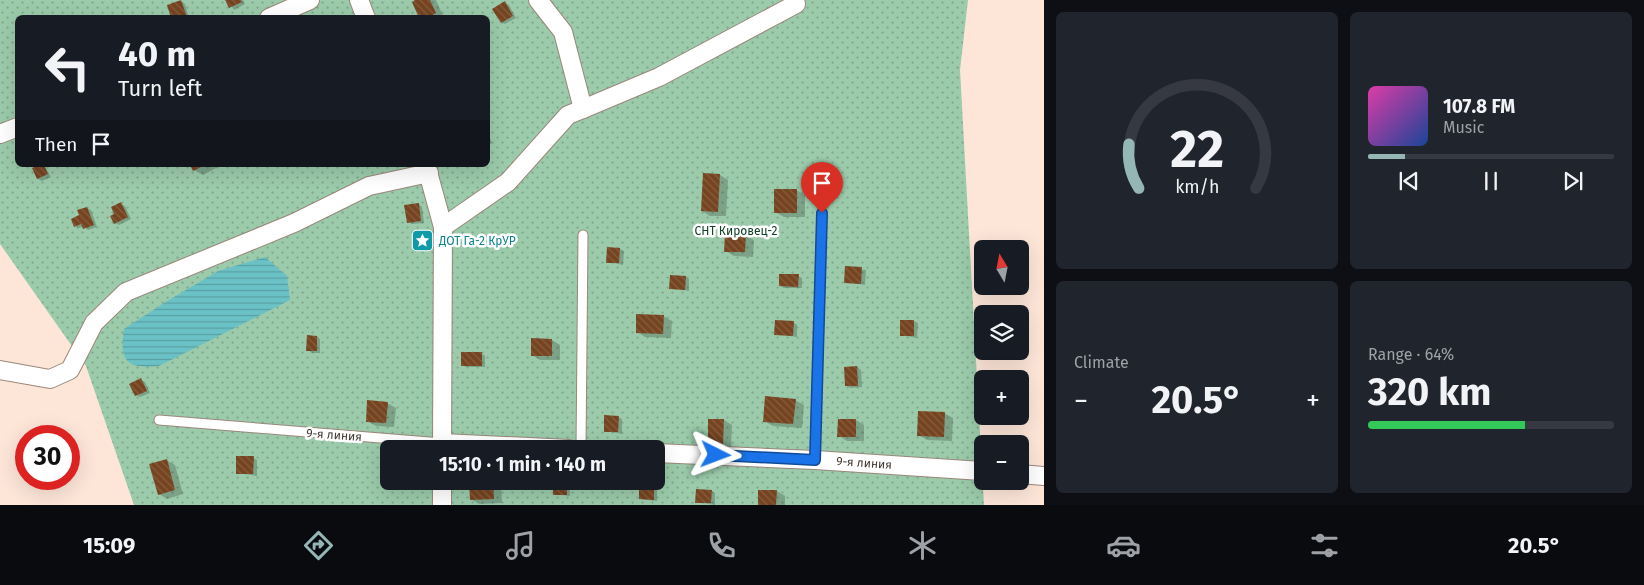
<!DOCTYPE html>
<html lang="en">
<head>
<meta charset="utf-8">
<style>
	body { margin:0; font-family:"Fira Sans",sans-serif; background:#20242c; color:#f1f3f6; height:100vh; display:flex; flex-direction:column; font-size:19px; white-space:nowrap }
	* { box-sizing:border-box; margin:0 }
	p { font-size:16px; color:#9ea1a6 }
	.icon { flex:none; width:28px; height:28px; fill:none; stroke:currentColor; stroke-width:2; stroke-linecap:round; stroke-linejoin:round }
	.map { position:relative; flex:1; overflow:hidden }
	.sheet { display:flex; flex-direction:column; gap:12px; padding:12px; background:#0d0f14; width:600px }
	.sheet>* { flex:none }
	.hud { position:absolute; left:15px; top:15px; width:475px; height:152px; border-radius:8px; box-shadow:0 5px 20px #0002; background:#171b24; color:#f1f3f6; overflow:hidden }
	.needle { width:32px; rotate:350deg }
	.fabs { position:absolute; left:974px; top:240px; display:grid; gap:10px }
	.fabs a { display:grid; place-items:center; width:55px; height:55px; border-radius:8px; background:#171b24; box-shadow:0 5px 20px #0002; font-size:25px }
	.speed { position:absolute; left:15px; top:425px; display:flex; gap:10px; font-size:25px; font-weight:700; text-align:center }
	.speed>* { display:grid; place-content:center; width:65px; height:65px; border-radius:50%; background:#171b24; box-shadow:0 5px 20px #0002; line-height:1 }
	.speed .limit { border:8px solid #d22; background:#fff; color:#111 }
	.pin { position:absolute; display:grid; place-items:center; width:42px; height:42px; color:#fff; margin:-51px -21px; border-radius:50% 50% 50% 0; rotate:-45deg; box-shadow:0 0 5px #0007 }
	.pin .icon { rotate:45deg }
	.me { position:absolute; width:55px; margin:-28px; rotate:93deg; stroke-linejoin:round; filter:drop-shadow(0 0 4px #0008) }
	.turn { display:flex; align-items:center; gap:18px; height:105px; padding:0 20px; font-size:22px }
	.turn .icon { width:65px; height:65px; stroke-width:2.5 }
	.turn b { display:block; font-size:35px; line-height:42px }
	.then { display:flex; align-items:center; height:48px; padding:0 20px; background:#0003; gap:10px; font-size:19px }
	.big { font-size:38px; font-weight:700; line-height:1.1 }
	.sheet .widget { flex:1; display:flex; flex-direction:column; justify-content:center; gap:8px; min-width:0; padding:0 18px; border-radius:8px; background:#20242c }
	.sheet .dial { align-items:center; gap:0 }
	.dial svg { height:130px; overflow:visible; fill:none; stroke:#363941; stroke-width:7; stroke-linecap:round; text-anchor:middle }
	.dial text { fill:#f1f3f6; stroke:none }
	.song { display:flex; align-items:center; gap:15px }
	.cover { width:60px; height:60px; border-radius:8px; background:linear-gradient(135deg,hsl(320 70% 55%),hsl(220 70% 35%)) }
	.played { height:5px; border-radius:2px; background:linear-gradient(90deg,#94b6b5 15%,#363941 15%) }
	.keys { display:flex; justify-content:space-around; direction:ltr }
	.heat { display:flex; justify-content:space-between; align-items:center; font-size:28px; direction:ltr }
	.charge { height:8px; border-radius:4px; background:linear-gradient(90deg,#34c759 64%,#363941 0) }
	.sheet .tiles { flex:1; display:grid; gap:12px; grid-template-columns:repeat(2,1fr) }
	.trip { position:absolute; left:380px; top:440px; width:285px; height:50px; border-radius:8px; background:#171b24; box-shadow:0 5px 20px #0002; font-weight:700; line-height:50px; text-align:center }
	.tabs { display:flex; height:80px; justify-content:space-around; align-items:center; background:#090b0e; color:#9ea1a6 }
	.tabs .icon { width:35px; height:35px }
	.tabs .active { color:#94b6b5 }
	.tabs b { font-size:22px; color:#f1f3f6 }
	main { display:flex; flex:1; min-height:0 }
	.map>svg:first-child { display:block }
	.grass { fill:url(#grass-dots); fill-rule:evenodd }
	.water { fill:url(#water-rules) }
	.shadow { fill:#0003 }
	.building { fill:url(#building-back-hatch) }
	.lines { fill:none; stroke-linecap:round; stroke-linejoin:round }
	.service-casing { stroke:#9b8779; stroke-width:11 }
	.minor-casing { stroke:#9b8779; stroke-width:20 }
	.service { stroke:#fff; stroke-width:9 }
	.minor { stroke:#fff; stroke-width:18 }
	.route-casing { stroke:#114b97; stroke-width:12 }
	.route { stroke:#1a73e8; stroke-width:9 }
	.labels { text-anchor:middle; stroke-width:5; stroke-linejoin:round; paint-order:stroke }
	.park-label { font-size:12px; fill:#114127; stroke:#fff }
	.culture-label { font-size:12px; fill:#0d838f; stroke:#fff; text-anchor:start }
	.street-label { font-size:12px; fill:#423933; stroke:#fff }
</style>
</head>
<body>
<main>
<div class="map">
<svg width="1044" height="505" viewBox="0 0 1044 505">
	<defs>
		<pattern id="grass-dots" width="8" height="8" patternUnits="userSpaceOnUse" patternTransform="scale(1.25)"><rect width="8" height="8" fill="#9bcbab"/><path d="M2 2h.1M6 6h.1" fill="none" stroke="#80a68c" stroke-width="1.8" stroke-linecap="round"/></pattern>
		<pattern id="water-rules" width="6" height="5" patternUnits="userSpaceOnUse" patternTransform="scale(1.25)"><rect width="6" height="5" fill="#6ac2c7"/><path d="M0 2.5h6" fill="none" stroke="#599fa2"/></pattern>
		<pattern id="building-back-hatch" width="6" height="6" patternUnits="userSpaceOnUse" patternTransform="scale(1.25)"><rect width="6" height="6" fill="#764420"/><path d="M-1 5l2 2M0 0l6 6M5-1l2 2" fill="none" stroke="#865e40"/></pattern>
	</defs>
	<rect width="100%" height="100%" fill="#fde6d8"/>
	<path class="grass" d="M 0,0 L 968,0 L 960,70 L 984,505 L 134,505 L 86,366 L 0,244 ZM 18,18 L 488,18 L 488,165 L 18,165 ZM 389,449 L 656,449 L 656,481 L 389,481 Z"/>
	<path class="water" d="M 265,257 L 287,276 L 290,300 L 159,366 C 127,369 119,362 124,329 L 164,303 L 218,271 Z"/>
	<g class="shadow">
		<polygon points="227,0 243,0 245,4 234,10"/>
		<polygon points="418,0 436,0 444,18 420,18"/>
		<polygon points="181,2 185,4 189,18 172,18"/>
		<polygon points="505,3 509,5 516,18 505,24 502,22"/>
		<polygon points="488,134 492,143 488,145"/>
		<polygon points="44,165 51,177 42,181 38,179 34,169"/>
		<polygon points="192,165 216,165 218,167 203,175 194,170"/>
		<polygon points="720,175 728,180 726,216 710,216 702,211"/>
		<polygon points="796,190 805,195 805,217 784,217 775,212"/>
		<polygon points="121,204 125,206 131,219 119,225 115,223"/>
		<polygon points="419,205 422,207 424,223 412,224 408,222"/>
		<polygon points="87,208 91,210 97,227 88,230 84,226 79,228 75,226"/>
		<polygon points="745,235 754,240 753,257 734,256 726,251"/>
		<polygon points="620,249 624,251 623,265 608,262"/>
		<polygon points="846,267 866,270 865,285 846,282"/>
		<polygon points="798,276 802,278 802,288 784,288 780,286"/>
		<polygon points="685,277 689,279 689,291 670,288"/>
		<polygon points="663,316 672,321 671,338 645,337 637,332"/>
		<polygon points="914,321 918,323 917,338 901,335"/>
		<polygon points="794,323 797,325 797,337 776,334"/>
		<polygon points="316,337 320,339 320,353 312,353 308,350"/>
		<polygon points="552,340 560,345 560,360 540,360 532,355"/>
		<polygon points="481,353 485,356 485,367 466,367 462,365"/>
		<polygon points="857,367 861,370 862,387 851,388 847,386"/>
		<polygon points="141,380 145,382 150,393 140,397 136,395"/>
		<polygon points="795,400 804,405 802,428 773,426 764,421"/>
		<polygon points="387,403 396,408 394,427 376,426 367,421"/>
		<polygon points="944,413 953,418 952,441 927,440 919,435"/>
		<polygon points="618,417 622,419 622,434 605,431"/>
		<polygon points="724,420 732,425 731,448 717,448 709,443"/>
		<polygon points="856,420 864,425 864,441 847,441 839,436"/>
		<polygon points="253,458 257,460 257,476 237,473"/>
		<polygon points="166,460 175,465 183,494 167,499 159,494"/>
		<polygon points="408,481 426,481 426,486 412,486"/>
		<polygon points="471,481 501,481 502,503 479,504 471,499"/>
		<polygon points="554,481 570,481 570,496 554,494"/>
		<polygon points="654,485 657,488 657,501 640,499"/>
		<polygon points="712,491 715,493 715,505 696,502"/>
		<polygon points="777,491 785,496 785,505 759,505"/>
	</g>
	<g class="building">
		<polygon points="181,0 187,17 171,18 167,5"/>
		<polygon points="225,0 241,0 242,2 229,8"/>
		<polygon points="415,0 430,0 436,13 427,18 419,18 412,2"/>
		<polygon points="505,1 513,16 501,23 492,9"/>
		<polygon points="39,165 44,165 48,174 37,179 32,168"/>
		<polygon points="190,165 205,165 193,171"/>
		<polygon points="703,173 720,174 718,212 701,211"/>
		<rect x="774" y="189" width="23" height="24"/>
		<polygon points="121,202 128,217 114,224 110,216 114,214 111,207"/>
		<polygon points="419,203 421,221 407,223 404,205"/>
		<polygon points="87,207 94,225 83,229 81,224 74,227 71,219 79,215 77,210"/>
		<polygon points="725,234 746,234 745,252 724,252"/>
		<polygon points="607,247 620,248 619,263 606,263"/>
		<polygon points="845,266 862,267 861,284 844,283"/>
		<polygon points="779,274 799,274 798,287 779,286"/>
		<polygon points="670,275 686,276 685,290 669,289"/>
		<polygon points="636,314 664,315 663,334 636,333"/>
		<polygon points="775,320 794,321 793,336 774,335"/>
		<rect x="900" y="320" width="14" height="16"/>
		<polygon points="307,335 317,336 317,351 306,351"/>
		<polygon points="531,338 552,339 552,356 531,356"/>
		<rect x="461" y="352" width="21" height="14"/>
		<polygon points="857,366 858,386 845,386 844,367"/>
		<polygon points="141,378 147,391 135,396 129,384"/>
		<polygon points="765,396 796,399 793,424 763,422"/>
		<polygon points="367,400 388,402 386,423 366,422"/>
		<polygon points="918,411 945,412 944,437 917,436"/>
		<polygon points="604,415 619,416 618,432 604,432"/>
		<polygon points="708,419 724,419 723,444 708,444"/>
		<polygon points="838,419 856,419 856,437 837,437"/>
		<polygon points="236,456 254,456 253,474 236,474"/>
		<polygon points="167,459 175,490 158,495 149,464"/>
		<rect x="407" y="481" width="15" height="3"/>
		<polygon points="469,481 493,481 494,499 470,500"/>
		<rect x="553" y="481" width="14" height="14"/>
		<polygon points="639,484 654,484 654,500 639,499"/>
		<polygon points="696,489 712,490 711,503 695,503"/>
		<polygon points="758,490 777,490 776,505 758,505"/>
	</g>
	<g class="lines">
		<defs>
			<g id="service">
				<polyline points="159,420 442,443"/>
				<polyline points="581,449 583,235"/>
				<polyline points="815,460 822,213"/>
			</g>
			<g id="minor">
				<polyline points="359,0 366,18"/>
				<polyline points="538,0 563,32 583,109 659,77 796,4 795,0"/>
				<polyline points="269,18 310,0"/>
				<polyline points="0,134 18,127"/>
				<polyline points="426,165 443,227 442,449"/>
				<polyline points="443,227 508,182 568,115 583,109"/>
				<polyline points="0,370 50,379 70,370 94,323 126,292 294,223 369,186 429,173"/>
				<polyline points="442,443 569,449"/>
				<polyline points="656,453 815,460 982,471"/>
				<polyline points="1020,474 1044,476"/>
				<polyline points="442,505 442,481"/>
			</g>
		</defs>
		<use href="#service" class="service-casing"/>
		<use href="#minor" class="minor-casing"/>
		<use href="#service" class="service"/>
		<use href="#minor" class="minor"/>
	</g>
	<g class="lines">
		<defs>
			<polyline id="route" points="716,455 815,460 822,213"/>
		</defs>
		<use href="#route" class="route-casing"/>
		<use href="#route" class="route"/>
	</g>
	<defs>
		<symbol id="sight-square" viewBox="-11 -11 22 22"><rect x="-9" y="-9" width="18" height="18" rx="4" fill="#0f9aa8" stroke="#fff"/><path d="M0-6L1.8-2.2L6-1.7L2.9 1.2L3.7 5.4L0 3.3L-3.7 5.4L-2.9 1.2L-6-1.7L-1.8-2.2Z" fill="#fff"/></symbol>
	</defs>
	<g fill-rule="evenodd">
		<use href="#sight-square" x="410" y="228" width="25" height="25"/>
	</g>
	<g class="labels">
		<g class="park-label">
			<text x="736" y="235">СНТ Кировец-2</text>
		</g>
		<g class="culture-label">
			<text x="439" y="245">ДОТ Га-2 КрУР</text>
		</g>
		<g class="street-label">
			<text transform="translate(334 435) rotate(4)" y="4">9-я линия</text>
			<text transform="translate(864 463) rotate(4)" y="4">9-я линия</text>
		</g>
	</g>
</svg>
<div class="fabs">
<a><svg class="needle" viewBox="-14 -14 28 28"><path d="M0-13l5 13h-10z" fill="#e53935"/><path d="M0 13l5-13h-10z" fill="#9ea1a6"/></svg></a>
<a><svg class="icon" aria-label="layers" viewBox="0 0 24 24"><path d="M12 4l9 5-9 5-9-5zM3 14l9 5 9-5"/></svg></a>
<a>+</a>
<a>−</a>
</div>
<div class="speed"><div class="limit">30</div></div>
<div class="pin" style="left:822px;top:213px;background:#d93025"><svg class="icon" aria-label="arrive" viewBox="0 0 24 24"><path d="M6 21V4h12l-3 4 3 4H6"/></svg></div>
<svg class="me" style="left:716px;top:455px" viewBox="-20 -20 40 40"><path d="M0-17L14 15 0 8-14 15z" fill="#1a73e8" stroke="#fff" stroke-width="4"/></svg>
<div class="trip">15:10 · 1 min · 140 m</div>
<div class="hud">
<div class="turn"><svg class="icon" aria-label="left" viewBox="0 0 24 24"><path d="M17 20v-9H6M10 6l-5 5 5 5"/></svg><div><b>40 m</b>Turn left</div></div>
<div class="then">Then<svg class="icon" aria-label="arrive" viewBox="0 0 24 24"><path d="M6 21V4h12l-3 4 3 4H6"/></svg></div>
</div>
</div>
<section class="sheet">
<div class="tiles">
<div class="widget dial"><svg viewBox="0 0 100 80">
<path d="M14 69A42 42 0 1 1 86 69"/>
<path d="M14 69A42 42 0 0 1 8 42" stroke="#94b6b5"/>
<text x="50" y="56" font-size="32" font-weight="700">22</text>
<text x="50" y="72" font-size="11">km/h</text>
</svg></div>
<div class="widget">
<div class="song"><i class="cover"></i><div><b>107.8 FM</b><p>Music</p></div></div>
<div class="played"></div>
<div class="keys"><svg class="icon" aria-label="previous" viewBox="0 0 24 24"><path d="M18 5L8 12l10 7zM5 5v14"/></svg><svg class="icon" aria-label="pause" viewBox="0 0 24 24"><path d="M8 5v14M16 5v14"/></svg><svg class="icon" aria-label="next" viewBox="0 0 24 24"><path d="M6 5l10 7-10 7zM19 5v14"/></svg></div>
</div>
<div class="widget"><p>Climate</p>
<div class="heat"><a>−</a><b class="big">20.5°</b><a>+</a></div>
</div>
<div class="widget"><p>Range · 64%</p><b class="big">320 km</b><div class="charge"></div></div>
</div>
</section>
</main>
<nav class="tabs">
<b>15:09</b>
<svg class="icon active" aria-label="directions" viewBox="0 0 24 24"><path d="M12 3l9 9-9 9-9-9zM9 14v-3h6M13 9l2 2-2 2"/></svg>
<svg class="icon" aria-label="music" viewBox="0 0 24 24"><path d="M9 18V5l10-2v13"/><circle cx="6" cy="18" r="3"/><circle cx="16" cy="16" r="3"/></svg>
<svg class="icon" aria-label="phone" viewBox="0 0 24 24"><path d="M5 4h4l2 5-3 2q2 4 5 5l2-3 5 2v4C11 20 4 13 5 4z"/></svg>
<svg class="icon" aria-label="climate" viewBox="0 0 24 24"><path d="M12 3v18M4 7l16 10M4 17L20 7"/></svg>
<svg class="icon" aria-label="car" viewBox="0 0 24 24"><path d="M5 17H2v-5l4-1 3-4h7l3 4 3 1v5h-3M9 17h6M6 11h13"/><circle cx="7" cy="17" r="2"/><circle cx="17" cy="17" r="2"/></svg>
<svg class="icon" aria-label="filters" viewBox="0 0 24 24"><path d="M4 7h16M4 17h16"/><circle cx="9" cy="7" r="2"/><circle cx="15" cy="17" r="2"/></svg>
<b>20.5°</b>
</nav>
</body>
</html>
